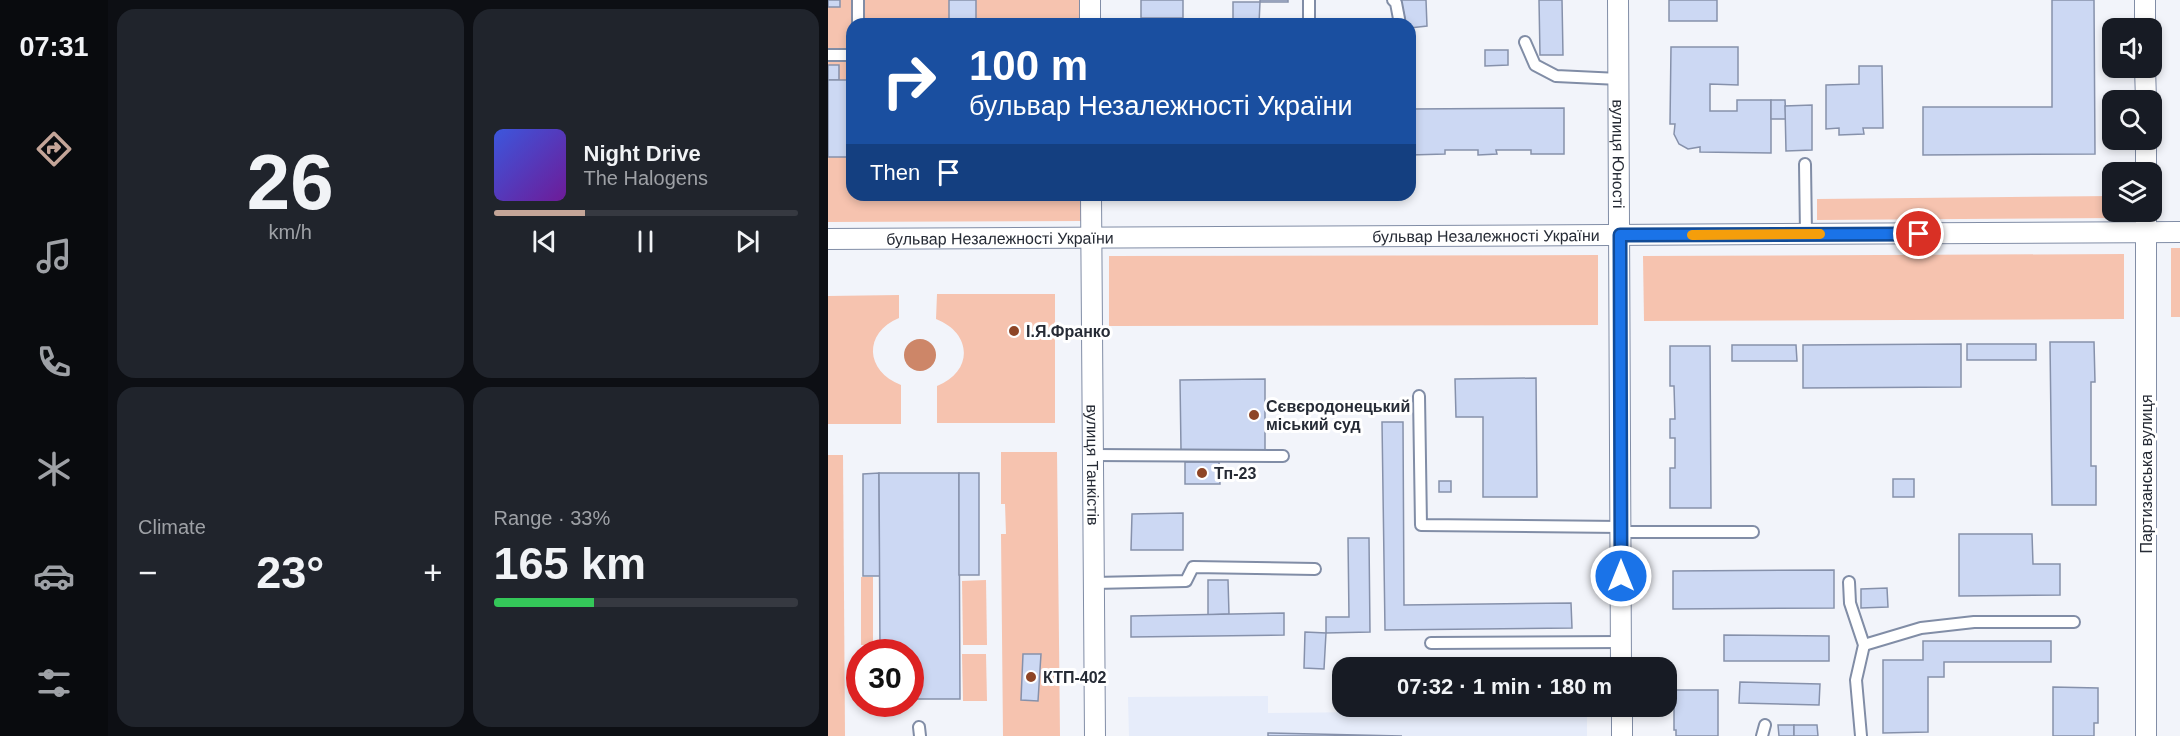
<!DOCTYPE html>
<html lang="en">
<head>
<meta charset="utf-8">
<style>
	body { margin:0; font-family:Arial,sans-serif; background:#20242c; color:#f1f3f6; height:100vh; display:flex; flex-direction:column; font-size:22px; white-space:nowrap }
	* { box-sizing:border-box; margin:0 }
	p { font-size:20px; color:#9ea1a6 }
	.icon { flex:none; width:33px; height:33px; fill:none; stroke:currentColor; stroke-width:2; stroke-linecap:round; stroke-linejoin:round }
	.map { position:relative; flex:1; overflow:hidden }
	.sheet { display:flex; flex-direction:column; gap:9px; padding:9px; background:#0d0f14; width:720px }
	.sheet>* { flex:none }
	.banner { position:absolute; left:18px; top:18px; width:570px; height:183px; border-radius:18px; box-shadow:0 3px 9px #0003; background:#1a4fa0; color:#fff; overflow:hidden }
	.controls { position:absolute; left:1274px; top:18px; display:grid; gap:12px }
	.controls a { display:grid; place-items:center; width:60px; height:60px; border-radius:12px; background:#171b24; box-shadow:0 3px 9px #0003; font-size:30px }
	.speed { position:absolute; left:18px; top:639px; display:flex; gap:12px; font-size:30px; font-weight:700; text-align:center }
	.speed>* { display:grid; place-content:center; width:78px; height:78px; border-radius:50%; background:#171b24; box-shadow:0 3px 9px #0003; line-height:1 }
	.speed .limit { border:9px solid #d22; background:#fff; color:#111 }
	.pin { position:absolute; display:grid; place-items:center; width:51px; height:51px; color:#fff; margin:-26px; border:3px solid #fff; border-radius:50%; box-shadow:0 2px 6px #0007 }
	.me { position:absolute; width:66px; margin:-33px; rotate:0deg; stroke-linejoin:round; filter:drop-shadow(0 0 4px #0008) }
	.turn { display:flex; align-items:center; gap:21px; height:126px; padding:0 24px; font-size:27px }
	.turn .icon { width:78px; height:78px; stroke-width:2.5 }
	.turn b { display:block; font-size:42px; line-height:51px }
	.then { display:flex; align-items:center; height:57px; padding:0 24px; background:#0003; gap:12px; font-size:22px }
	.big { font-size:45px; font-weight:700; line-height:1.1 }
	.sheet .card { flex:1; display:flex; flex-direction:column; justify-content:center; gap:9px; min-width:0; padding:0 21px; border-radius:18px; background:#20242c }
	.sheet .dial { align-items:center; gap:0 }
	.dial b { font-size:78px; line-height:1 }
	.song { display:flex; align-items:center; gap:18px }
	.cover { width:72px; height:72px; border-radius:9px; background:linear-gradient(135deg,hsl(230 70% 55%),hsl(280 70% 35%)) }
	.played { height:6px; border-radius:3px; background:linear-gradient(90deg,#c4a598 30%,#363941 30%) }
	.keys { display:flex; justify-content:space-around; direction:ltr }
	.heat { display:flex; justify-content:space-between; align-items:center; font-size:33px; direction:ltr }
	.charge { height:9px; border-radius:4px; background:linear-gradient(90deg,#34c759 33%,#363941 0) }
	.sheet .tiles { flex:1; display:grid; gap:9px; grid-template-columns:repeat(2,1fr) }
	.trip { position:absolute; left:504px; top:657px; width:345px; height:60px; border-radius:18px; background:#171b24; box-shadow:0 3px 9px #0003; font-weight:700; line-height:60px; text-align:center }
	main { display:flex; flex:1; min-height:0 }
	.menu { display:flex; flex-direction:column; width:108px; justify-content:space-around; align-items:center; background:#090b0e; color:#9ea1a6 }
	.menu .icon { width:42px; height:42px }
	.menu .active { color:#c4a598 }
	.menu b { font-size:27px; color:#f1f3f6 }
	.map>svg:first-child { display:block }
	.built { fill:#e6ecfa }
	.green { fill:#f6c3af }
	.water { fill:#cd8668 }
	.building { fill:#ccd8f3; stroke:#8691ab; stroke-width:1.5 }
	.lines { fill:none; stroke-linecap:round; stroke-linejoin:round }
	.lane-casing { stroke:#818da6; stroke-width:14 }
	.street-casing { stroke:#818da6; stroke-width:22 }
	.lane { stroke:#fff; stroke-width:10 }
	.street { stroke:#fff; stroke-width:20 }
	.route-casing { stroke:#114b97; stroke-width:15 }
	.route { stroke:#1a73e8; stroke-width:10 }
	.slow { stroke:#f59e0b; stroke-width:10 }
	.poi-dot { fill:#8e4526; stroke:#fff; stroke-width:2 }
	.labels { text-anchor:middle; stroke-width:6; stroke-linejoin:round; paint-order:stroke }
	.street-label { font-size:16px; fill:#262b35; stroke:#fff }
	.poi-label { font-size:16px; font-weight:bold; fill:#262b35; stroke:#fff; text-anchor:start }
</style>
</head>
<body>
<main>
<nav class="menu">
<b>07:31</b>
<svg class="icon active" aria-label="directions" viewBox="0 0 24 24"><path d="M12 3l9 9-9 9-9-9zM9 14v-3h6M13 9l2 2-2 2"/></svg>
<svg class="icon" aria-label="music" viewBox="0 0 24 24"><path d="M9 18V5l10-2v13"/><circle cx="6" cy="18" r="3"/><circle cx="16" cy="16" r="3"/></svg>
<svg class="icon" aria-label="phone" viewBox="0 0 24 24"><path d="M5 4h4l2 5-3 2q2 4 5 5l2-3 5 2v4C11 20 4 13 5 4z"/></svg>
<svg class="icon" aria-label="climate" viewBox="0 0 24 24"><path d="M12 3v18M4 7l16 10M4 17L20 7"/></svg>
<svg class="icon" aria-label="car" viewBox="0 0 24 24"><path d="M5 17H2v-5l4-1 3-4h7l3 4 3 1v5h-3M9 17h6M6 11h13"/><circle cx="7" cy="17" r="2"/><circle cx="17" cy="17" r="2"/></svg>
<svg class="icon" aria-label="filters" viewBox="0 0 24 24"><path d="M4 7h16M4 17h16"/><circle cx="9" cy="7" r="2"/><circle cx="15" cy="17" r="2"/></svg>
</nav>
<section class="sheet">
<div class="tiles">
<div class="card dial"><b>26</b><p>km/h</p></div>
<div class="card">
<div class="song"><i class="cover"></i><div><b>Night Drive</b><p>The Halogens</p></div></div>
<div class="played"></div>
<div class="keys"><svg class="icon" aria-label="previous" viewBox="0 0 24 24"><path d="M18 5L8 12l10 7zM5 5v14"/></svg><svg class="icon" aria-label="pause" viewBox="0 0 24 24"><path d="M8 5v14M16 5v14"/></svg><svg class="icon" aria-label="next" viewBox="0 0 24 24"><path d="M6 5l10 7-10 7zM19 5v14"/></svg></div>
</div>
<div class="card"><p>Climate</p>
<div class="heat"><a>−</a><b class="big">23°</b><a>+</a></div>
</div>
<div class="card"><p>Range · 33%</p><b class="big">165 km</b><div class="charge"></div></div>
</div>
</section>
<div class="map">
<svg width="1352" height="736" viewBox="0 0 1352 736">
	<rect width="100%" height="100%" fill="#f2f4fa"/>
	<polygon class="built" points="440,696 440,713 759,710 759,736 301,736 300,697"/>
	<g class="green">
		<polygon points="0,0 252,0 253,24 24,24 24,195 254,195 254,221 0,222"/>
		<polygon points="1284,196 1284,212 1290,212 1290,218 989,220 989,199"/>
		<rect x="1343" y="248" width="9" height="69"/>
		<polygon points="1296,254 1296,319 816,321 815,256"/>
		<polygon points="770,255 770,325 281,326 281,256"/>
		<path d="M 109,294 L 227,294 L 227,423 L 109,423 L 109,386 C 146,371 144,333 108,319 Z"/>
		<path d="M 71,295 L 71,318 C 35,333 37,371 73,385 L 73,424 L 0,424 L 0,296 Z"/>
		<polygon points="173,452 229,452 232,736 175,736 173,534 178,534 177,504 173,504"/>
		<polygon points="0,455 15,455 17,736 0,736"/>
		<rect x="33" y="577" width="12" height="68"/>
		<polygon points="158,580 159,645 135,645 134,581"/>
		<polygon points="134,654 158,654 159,701 135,701"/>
	</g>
	<circle class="water" cx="92" cy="355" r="16"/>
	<g class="building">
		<rect x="0" y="0" width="12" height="7"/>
		<rect x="121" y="0" width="27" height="24"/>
		<rect x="313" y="0" width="42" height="18"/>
		<rect x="432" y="0" width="28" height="2"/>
		<polygon points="573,0 598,0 599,26 582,28 582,24 578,24"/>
		<polygon points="711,0 734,0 735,55 712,55"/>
		<rect x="841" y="0" width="48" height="21"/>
		<polygon points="1224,0 1266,0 1267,154 1095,155 1095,107 1224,107"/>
		<polygon points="405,2 432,2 431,24 405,24"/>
		<polygon points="843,47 910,47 910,85 882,84 882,111 909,111 909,100 943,100 943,153 872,152 872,147 860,149 851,144 846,134 847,124 842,124"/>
		<polygon points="657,50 680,50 680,65 657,66"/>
		<rect x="0" y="65" width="11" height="15"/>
		<polygon points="1031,66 1054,66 1055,128 1035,128 1036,134 1011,135 1011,128 998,129 998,85 1031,84"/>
		<rect x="0" y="80" width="24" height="77"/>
		<polygon points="943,100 957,100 958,119 943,119"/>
		<polygon points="984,105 984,150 958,151 957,106"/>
		<polygon points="736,108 736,154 703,154 703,150 668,150 669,154 650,155 650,150 617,150 617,154 582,155 582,109"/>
		<polygon points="1222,342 1266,342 1267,382 1263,382 1263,466 1268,466 1268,505 1224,505"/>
		<polygon points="1133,344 1133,387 975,388 975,345"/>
		<rect x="1139" y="344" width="69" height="16"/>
		<polygon points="904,345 968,345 969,361 904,361"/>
		<polygon points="842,346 882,346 883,508 842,508 842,468 847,468 847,438 842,438 842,419 847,419 846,386 842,386"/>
		<polygon points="708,378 709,497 655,497 655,417 628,417 627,379"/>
		<polygon points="437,379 437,450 353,450 352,380"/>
		<polygon points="554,422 575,422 576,605 743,603 744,628 557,630"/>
		<polygon points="357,462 391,462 392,484 357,484"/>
		<polygon points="51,473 52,576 35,576 35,474"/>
		<polygon points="51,473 131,473 132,699 82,699 82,652 52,652"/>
		<rect x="131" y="473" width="20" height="102"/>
		<rect x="1065" y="479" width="21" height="18"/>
		<rect x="611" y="481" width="12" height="11"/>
		<polygon points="355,513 355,550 303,550 304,514"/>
		<polygon points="1131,534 1204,534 1205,564 1232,564 1232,595 1131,596"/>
		<polygon points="520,538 541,538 542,632 498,633 498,617 521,617"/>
		<polygon points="1006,570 1006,608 845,609 845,571"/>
		<polygon points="380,580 400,580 401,614 380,615"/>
		<polygon points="1059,588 1060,607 1033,608 1033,589"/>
		<polygon points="456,613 456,635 303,637 303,616"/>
		<polygon points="477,632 498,633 496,669 476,668"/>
		<polygon points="896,635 1001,636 1001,661 896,661"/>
		<polygon points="1095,641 1223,641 1223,662 1116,662 1116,677 1100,677 1100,732 1055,733 1055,660 1095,660"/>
		<polygon points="195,654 213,654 210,701 193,700"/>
		<polygon points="726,658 727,668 537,668 537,659"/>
		<polygon points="912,682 992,684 991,705 911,703"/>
		<polygon points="1225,687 1270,688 1270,723 1266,723 1266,736 1225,736"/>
		<polygon points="846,690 890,690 890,736 848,736 848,730 846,730"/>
		<polygon points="950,725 966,725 966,736 951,736"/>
		<polygon points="966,725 989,725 990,736 966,736"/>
		<polygon points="440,733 574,736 440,736"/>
	</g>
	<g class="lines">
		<defs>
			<g id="lane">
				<polyline points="30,0 30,24"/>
				<polyline points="565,0 568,3 572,24"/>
				<polyline points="481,24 481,0"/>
				<polyline points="697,42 707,65 728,76 791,79"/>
				<polyline points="0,55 24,55"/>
				<polyline points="977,164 978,234"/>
				<polyline points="591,396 593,525 793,527"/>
				<polyline points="265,455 455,456"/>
				<polyline points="793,532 925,532"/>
				<polyline points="1021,582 1022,603 1036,645 1028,680 1033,736"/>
				<polyline points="266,583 358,581 365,567 487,569"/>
				<polyline points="603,643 793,642"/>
				<polyline points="1036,645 1093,628 1146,622 1246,622"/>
				<polyline points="91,727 92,736"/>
				<polyline points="934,736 937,725"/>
			</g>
			<g id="street">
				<polyline points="262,0 262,24"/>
				<path id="s1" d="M 790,0 L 793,668"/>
				<polyline points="1317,0 1317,28"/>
				<polyline points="1317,68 1318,100"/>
				<polyline points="1318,140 1318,172"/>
				<path id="s2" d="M 263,195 L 267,736"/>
				<polyline points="1318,212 1318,736"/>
				<path id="s3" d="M 0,239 L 1352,232"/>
				<polyline points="794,706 794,736"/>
			</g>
		</defs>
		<use href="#lane" class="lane-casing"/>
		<use href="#street" class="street-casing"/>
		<use href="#lane" class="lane"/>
		<use href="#street" class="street"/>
	</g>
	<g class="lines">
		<defs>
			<polyline id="route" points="793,576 792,235 1091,234"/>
		</defs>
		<use href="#route" class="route-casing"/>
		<use href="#route" class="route"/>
		<polyline class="slow" points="864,235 992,234"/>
	</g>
	<g class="poi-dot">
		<circle cx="186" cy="331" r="6"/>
		<circle cx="426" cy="415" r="6"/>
		<circle cx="374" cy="473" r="6"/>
		<circle cx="203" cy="677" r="6"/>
	</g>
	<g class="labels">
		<g class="street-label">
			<text dy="6" stroke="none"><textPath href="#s1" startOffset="154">вулиця Юності</textPath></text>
			<text dy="6" stroke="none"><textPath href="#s3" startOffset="658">бульвар Незалежності України</textPath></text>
			<text dy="6" stroke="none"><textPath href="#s3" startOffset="172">бульвар Незалежності України</textPath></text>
			<text dy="6" stroke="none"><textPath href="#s2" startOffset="270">вулиця Танкістів</textPath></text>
			<text transform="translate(1318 474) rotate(-90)" y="6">Партизанська вулиця</text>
		</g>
		<g class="poi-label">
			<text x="198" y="337">І.Я.Франко</text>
			<text x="438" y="412">Сєвєродонецький<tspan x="438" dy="18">міський суд</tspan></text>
			<text x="386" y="479">Тп-23</text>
			<text x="215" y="683">КТП-402</text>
		</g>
	</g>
</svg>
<div class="controls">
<a><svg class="icon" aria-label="sound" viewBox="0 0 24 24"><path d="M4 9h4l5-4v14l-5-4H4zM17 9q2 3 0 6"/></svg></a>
<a><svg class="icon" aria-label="search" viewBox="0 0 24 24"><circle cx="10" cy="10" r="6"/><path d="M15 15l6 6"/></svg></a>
<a><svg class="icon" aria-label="layers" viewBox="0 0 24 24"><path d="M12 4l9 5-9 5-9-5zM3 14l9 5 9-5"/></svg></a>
</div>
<div class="speed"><div class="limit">30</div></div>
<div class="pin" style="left:1091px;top:234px;background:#d93025"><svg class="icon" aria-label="arrive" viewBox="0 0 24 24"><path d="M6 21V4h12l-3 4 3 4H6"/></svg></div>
<svg class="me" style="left:793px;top:576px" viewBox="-20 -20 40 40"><circle r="17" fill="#1a73e8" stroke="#fff" stroke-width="3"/><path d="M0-11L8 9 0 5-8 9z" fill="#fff"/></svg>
<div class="trip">07:32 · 1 min · 180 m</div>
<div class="banner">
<div class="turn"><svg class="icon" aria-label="right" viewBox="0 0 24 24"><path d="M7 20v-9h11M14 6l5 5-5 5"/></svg><div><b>100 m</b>бульвар Незалежності України</div></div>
<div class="then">Then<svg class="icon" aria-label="arrive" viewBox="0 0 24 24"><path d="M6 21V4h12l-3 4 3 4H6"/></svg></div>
</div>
</div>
</main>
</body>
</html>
